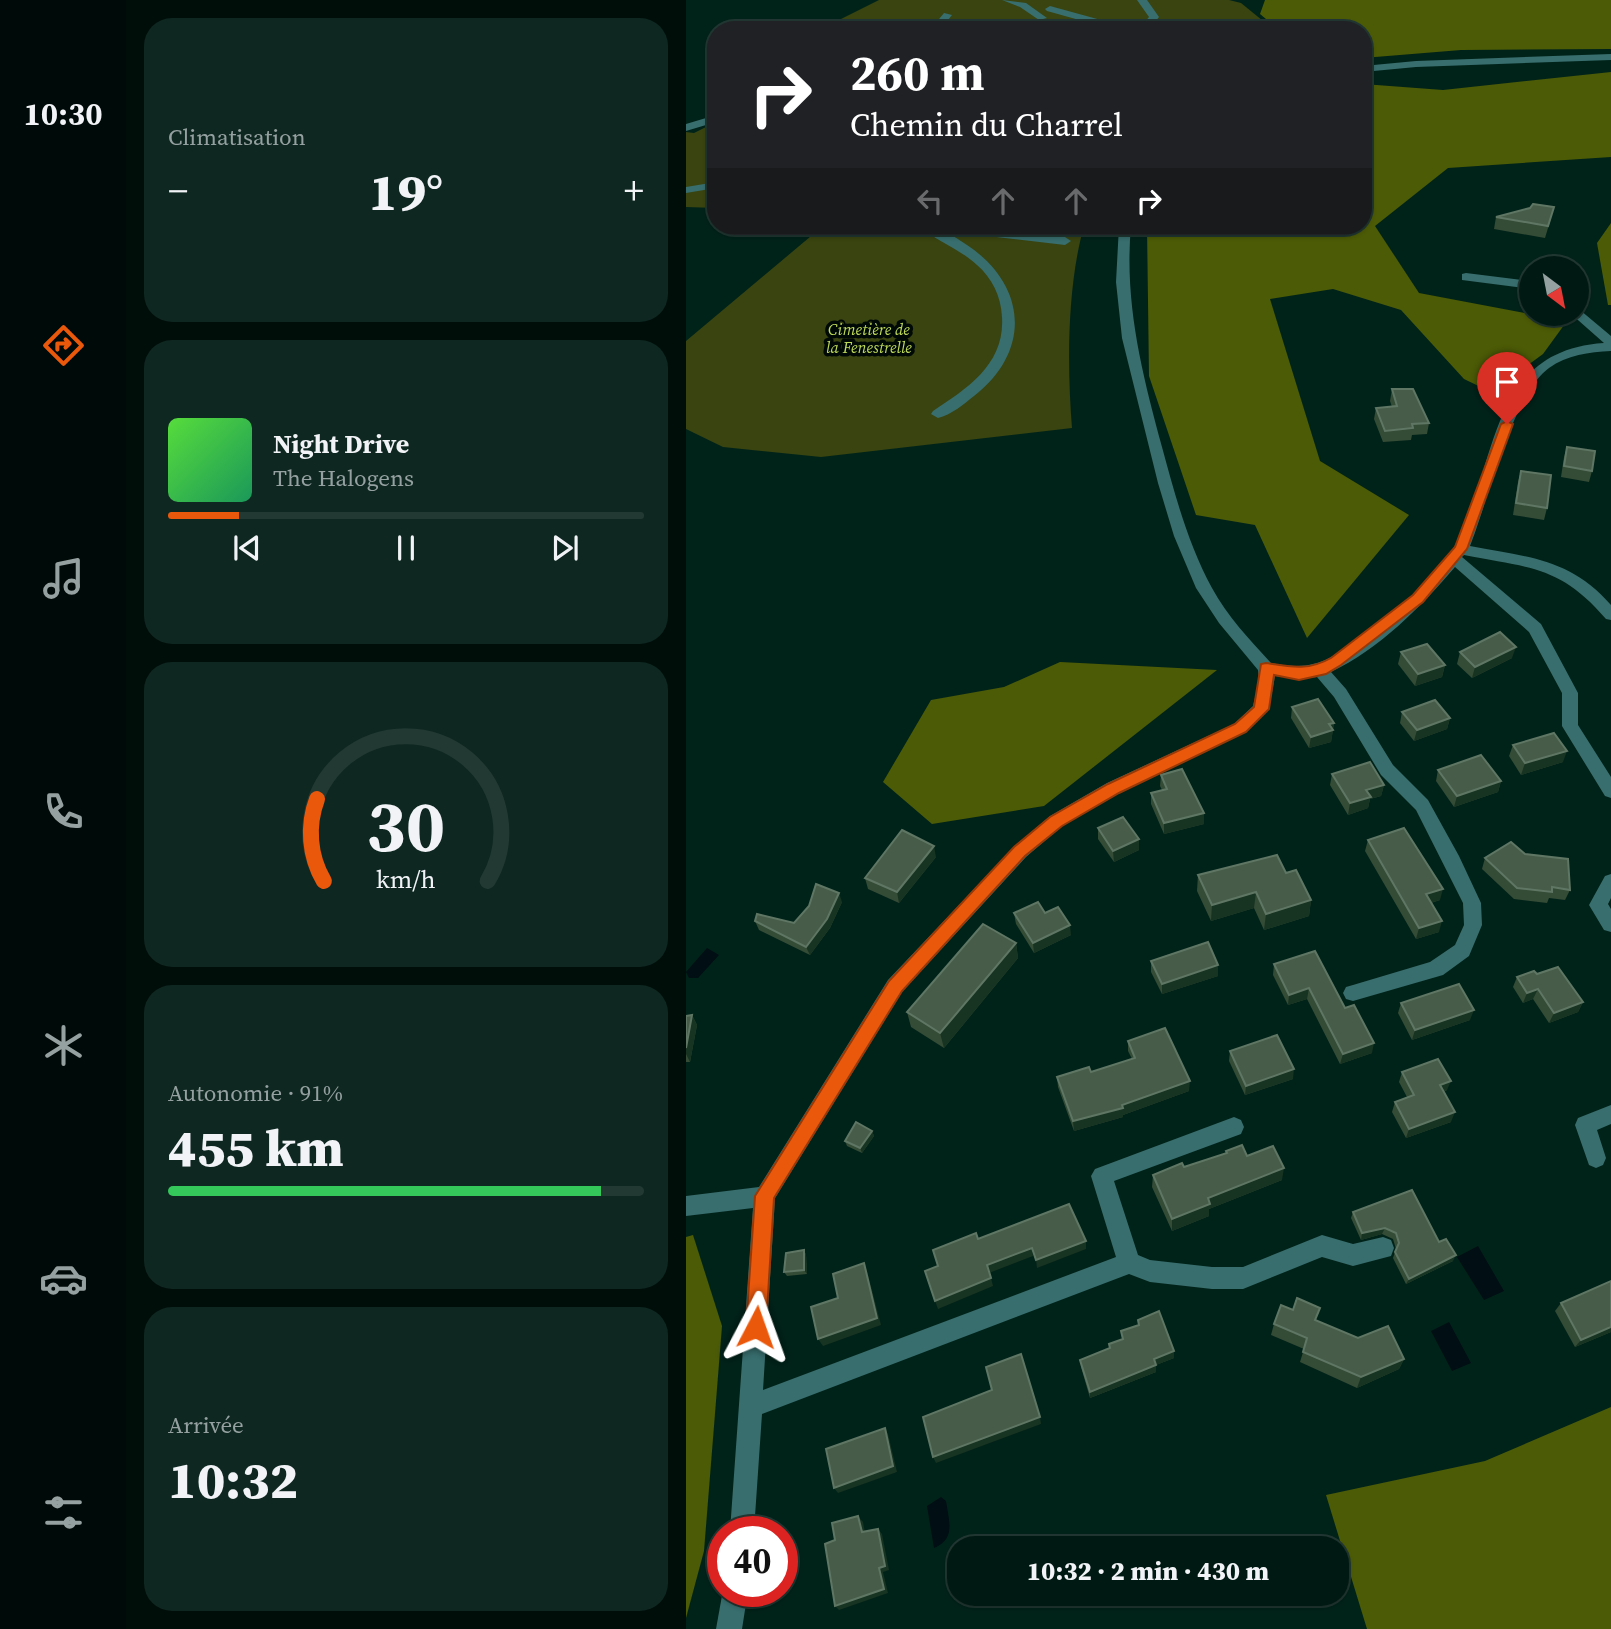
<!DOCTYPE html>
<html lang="fr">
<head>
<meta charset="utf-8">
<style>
	body { margin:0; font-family:"Source Serif 4",serif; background:#0e2721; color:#f1f3f6; height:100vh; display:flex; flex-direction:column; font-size:26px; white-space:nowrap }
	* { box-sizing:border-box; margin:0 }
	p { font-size:23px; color:#95a1a0 }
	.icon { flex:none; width:38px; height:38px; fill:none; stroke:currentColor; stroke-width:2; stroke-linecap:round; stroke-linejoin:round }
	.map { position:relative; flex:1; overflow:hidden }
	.side { display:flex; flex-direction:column; gap:18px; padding:18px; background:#000e0a; width:560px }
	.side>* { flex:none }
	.hud { position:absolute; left:21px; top:21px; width:665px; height:214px; border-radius:28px; box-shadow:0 2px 5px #0004,0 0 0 2px #223833; background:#202124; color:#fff; overflow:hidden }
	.needle { width:46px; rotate:148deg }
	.tools { position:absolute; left:833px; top:256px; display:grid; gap:14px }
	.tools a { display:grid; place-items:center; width:70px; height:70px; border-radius:50%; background:#001a13; box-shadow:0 2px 5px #0004,0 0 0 2px #223833; font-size:35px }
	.speed { position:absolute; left:21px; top:1516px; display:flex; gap:14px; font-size:35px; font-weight:700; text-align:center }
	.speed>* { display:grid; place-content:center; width:91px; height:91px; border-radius:50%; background:#001a13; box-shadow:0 2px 5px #0004,0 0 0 2px #223833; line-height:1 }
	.speed .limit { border:10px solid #d22; background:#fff; color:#111 }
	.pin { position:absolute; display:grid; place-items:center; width:60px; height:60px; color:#fff; margin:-72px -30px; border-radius:50% 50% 50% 0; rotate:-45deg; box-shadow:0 0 7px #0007 }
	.pin .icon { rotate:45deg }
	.me { position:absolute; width:77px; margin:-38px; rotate:4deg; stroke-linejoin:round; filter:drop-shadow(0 0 5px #0008) }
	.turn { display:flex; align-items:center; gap:24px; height:147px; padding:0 28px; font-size:32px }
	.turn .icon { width:91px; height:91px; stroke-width:2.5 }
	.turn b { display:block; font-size:49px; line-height:60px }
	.lanes { display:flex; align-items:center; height:66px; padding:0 28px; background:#0003; justify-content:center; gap:35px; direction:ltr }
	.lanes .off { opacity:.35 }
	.big { font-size:52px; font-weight:800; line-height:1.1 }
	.side .widget { flex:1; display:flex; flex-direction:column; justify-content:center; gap:10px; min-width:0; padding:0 24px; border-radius:28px; background:#0e2721 }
	.side .dial { align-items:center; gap:0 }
	.dial svg { height:182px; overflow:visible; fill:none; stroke:#223833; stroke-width:7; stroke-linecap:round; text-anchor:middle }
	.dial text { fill:#f1f3f6; stroke:none }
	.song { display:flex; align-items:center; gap:21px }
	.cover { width:84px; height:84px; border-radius:10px; background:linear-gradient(135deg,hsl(110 70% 55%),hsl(150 70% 35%)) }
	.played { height:7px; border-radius:4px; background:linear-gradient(90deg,#ea580c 15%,#223833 15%) }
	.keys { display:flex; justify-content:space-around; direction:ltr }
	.heat { display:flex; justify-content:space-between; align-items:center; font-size:38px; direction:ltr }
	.charge { height:10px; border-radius:5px; background:linear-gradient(90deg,#34c759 91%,#223833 0) }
	.trip { position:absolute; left:261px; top:1536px; width:402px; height:70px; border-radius:28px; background:#001a13; box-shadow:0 2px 5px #0004,0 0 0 2px #223833; font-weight:800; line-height:70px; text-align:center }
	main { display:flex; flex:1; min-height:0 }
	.tab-bar { display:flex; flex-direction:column; width:126px; justify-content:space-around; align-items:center; background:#000a08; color:#95a1a0 }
	.tab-bar .icon { width:49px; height:49px }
	.tab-bar .selected { color:#ea580c }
	.tab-bar b { font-size:32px; color:#f1f3f6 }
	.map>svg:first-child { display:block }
	.green { fill:#394410 }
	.forest { fill:#4c5b06 }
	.water { fill:#010e13 }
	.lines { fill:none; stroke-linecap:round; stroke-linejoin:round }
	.minor { fill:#386e6e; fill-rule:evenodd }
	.wall { fill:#344b36 }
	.shaded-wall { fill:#173322 }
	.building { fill:#475d4a; stroke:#5f7664; stroke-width:2 }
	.route { fill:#ea580c; stroke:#983908; stroke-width:2 }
	.labels { text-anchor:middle; stroke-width:7; stroke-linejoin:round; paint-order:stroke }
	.far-park-label { font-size:16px; font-style:italic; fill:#beda59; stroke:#000906 }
</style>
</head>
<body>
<main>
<nav class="tab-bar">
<b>10:30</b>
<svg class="icon selected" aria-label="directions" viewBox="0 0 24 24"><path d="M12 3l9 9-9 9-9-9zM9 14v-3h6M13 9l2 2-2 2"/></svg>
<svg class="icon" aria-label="music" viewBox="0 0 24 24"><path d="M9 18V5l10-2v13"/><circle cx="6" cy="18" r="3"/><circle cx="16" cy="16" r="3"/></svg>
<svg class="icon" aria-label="phone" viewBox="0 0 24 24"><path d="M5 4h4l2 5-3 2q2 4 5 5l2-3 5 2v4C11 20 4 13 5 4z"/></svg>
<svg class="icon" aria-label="climate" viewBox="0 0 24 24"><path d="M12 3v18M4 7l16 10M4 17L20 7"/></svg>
<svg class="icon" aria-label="car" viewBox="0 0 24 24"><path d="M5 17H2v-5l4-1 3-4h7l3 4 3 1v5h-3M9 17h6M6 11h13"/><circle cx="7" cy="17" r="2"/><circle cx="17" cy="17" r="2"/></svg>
<svg class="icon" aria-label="filters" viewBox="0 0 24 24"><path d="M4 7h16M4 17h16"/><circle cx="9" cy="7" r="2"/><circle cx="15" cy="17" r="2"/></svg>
</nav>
<section class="side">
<div class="widget"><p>Climatisation</p>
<div class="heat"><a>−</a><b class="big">19°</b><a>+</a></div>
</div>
<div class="widget">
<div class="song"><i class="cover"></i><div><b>Night Drive</b><p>The Halogens</p></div></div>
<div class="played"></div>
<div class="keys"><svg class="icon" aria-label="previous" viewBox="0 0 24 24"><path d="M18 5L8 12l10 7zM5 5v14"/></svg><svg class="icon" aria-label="pause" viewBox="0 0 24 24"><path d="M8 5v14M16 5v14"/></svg><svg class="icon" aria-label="next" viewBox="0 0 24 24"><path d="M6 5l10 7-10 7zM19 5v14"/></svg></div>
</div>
<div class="widget dial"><svg viewBox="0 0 100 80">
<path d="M14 69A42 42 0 1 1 86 69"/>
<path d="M14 69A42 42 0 0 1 11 33" stroke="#ea580c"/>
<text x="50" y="56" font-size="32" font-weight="700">30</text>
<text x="50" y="72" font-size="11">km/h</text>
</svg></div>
<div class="widget"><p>Autonomie · 91%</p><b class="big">455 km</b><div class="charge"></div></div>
<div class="widget"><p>Arrivée</p><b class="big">10:32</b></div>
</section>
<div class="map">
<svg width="925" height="1629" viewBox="0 0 925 1629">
	<rect width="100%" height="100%" fill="#002319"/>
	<g class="green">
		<polygon points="193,0 543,0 555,3 588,30 133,30"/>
		<polygon points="30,122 30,208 0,207 0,132 8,133"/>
		<path d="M 137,226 L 398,226 C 381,286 381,366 386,428 L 135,457 L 37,447 L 0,429 L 0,341 Z"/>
	</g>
	<g class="forest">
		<polygon points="579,0 925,0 925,49 775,50 677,58 677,30 593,30 574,14"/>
		<polygon points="925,72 925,157 762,168 689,226 733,293 881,321 857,354 805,392 778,379 715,310 647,289 584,299 634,461 723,515 621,638 569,525 510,515 463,376 461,226 677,226 677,84 757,90"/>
		<polygon points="925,223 925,305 922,305 911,243"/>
		<polygon points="374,662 531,670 358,806 246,824 197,782 245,700 318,687"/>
		<polygon points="7,1235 36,1326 18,1551 0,1618 0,1237"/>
		<polygon points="925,1407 925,1629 681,1629 640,1495 799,1461"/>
	</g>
	<g class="water">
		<polygon points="21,948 33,955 12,978 3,978 0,972"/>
		<polygon points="792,1246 818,1291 798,1300 771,1257"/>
		<polygon points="763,1322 785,1363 766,1371 745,1331"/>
		<path d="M 255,1497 L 260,1501 C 263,1521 270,1539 248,1548 L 241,1506 Z"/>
	</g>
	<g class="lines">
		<g class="minor">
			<polygon points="316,0 340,3 361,18 353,20 334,7"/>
			<polygon points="451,0 461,0 473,17 462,30 452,30 463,17"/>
			<polygon points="364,6 444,28 446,30 429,30 361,11 359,9"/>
			<polygon points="258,13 266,15 254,30 244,30"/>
			<polygon points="925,54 925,60 730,67 677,72 677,66 730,61"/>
			<polygon points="30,115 30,122 0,131 0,124"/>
			<polygon points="30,182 30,188 0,193 0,187"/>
			<path d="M 233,226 C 252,225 266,235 281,245 C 341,285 346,351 288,396 C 278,404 265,415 252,418 L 245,414 L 247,411 C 282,388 319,364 316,317 C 315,296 306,278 291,265 C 274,249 250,241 233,226 Z"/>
			<polygon points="287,226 303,226 312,230 379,237 385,241 379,245 310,237"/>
			<path d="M 433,226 L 445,226 C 438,303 456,373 476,447 C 489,495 502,544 526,588 C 541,616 564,640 585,663 C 628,672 644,660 677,635 C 709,612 749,580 768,547 C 813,467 799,351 918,343 L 884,313 L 894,310 L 925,336 L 925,351 C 903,352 881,355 863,368 C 826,395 802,501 784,546 C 841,557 884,558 925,605 L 925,620 L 920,619 C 874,565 843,568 778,555 L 776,557 L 855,624 L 892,693 L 892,725 L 925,777 L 925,798 L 919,796 L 876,726 L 876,693 L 843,632 L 769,567 C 736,606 692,650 645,672 L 660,689 L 707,765 L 742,800 L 773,856 L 795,903 L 796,925 L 783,956 L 757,975 L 667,1001 L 660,999 L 657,993 L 660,987 L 667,985 L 744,962 L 769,945 L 778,925 L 777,903 L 730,810 L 695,775 L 648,697 L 631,677 L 612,679 L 589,676 L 583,709 L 560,732 L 433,793 L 376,826 L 340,857 L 216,992 L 89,1198 L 77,1390 L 430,1257 L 405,1176 L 409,1169 L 548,1117 L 555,1120 L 558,1127 L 555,1134 L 428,1181 L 452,1255 L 464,1260 L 526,1267 L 557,1267 L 636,1235 L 667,1244 L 697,1237 L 705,1240 L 708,1248 L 705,1256 L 667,1266 L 636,1257 L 557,1289 L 526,1289 L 464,1282 L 443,1274 L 76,1414 L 68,1531 L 44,1531 L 67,1208 L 0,1216 L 0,1196 L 73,1187 L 202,980 L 328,847 L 364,816 L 421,783 L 548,724 L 567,706 L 573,681 L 572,670 L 533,623 L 510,588 L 488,536 L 472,483 L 436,338 L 430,282 Z"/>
			<polygon points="780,273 845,281 845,289 776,280 776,274"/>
			<polygon points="925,874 925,898 922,904 925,909 925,932 918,930 903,905 919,876"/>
			<polygon points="925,1105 925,1124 911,1130 920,1158 917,1165 910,1168 903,1165 889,1125 892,1118"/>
			<polygon points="37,1590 62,1591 56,1629 30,1629"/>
		</g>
	</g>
	<g class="wall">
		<polygon points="810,217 865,218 859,238 808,229"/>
		<polygon points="706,389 743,423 741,434 726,435 725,440 697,442 688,419 690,408 706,407 704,401"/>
		<polygon points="881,447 906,471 903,482 875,477 878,457"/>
		<polygon points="835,471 861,508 858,520 827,515 832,482"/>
		<polygon points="715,652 759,665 756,677 729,686 712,664"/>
		<polygon points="774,652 826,658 786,678 771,664"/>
		<polygon points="606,707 648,723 645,742 623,748 605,718"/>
		<polygon points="716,712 764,718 761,729 728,741 714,723"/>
		<polygon points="827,745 877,762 835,775 823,756"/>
		<polygon points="752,770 815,781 812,792 768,807 750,781"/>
		<polygon points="646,774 698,785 695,796 684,799 682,808 662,815 644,785"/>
		<polygon points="475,775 518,824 478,834 465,804 465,793 476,790 474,786"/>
		<polygon points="412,828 453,839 453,850 428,862 412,839"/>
		<polygon points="682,840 754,900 745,903 753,932 730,939 679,851"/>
		<polygon points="839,854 884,890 879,900 863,898 861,903 828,899 796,869 799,858"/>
		<polygon points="250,857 213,903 182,889 179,878"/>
		<polygon points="600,873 625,900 623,916 578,930 568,908 525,921 511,891 512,875"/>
		<polygon points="156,902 144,928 124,955 73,930 69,921 108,923"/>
		<polygon points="328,913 359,913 385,935 348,953 330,924"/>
		<polygon points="330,943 332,958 258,1048 225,1027 221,1012"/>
		<polygon points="465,961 532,976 476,994 465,972"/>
		<polygon points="588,964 659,1008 686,1053 654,1064 621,999 602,1005 587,975"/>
		<polygon points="851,974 897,1002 892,1012 863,1023 847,999 837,1003 827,987 831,977"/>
		<polygon points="715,1003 784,1020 726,1040 712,1013"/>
		<polygon points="6,1015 11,1025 4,1062 0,1062 0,1016"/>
		<polygon points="442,1041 503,1091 437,1115 437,1117 388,1131 372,1087 371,1077 405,1072 446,1059 442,1051"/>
		<polygon points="544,1051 607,1079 559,1095 543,1061"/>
		<polygon points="716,1072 761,1090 757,1092 765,1122 720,1138 706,1112 709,1102 721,1097 713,1082"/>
		<polygon points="186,1131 188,1136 176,1153 161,1146 159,1141"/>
		<polygon points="540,1151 561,1156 596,1180 523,1209 523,1216 486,1231 466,1187 467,1175 498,1167 540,1154"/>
		<polygon points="667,1212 753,1242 767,1261 720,1284 707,1258 710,1249 707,1239 696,1234 675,1240 665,1218"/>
		<polygon points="118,1250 120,1255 121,1274 101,1276 98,1272"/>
		<polygon points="925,1281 925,1332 889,1347 869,1311 875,1303"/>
		<polygon points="452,1320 488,1351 488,1358 470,1365 470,1372 404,1398 395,1367 394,1360 423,1348 423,1344 436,1339 435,1331 452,1326"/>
		<polygon points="630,1320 718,1359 713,1369 671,1388 614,1362 618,1349 585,1335 588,1324"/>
	</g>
	<g class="shaded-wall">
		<polygon points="830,647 826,658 786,678 789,667"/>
		<polygon points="759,665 756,677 729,686 732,674"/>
		<polygon points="764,718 761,729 728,741 731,730"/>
		<polygon points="648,723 645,742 623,748 625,737 643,724"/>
		<polygon points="881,751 877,762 835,775 839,763"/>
		<polygon points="815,781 812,792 768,807 771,796"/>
		<polygon points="698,785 695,796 684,799 682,808 662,815 664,803 680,790"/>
		<polygon points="518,813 518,824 478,834 478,823"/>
		<polygon points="453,839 453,850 428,862 427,851"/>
		<polygon points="248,846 250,857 213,903 211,892"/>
		<polygon points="757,889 754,900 737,905 740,894"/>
		<polygon points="570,892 568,908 525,921 526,905"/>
		<polygon points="153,893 156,902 144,928 124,955 120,947"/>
		<polygon points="625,900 623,916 578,930 580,914"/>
		<polygon points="756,921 753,932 730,939 733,928"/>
		<polygon points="384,925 385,935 348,953 347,943"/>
		<polygon points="330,943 332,958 258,1048 254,1033"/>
		<polygon points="532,965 532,976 476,994 476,984"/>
		<polygon points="623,988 621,999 602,1005 603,995"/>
		<polygon points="852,989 847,999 837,1003 841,993"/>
		<polygon points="897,1002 892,1012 863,1023 868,1013"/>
		<polygon points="788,1010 784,1020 726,1040 729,1030"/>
		<polygon points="6,1015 11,1025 4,1062 0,1054 0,1048"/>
		<polygon points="688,1043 686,1053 654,1064 657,1054"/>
		<polygon points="608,1069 607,1079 559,1095 560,1086"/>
		<polygon points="504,1081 503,1091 437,1115 437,1117 388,1131 387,1121 436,1105"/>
		<polygon points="765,1081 761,1090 750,1095 754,1085"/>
		<polygon points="769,1112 765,1122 720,1138 723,1129"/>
		<polygon points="186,1131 188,1136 176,1153 174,1148"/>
		<polygon points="598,1168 596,1180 523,1209 523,1216 486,1231 486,1219 522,1198"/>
		<polygon points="699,1228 696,1234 675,1240 676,1233"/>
		<polygon points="400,1241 400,1249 351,1268 350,1260"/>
		<polygon points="346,1248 347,1256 303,1273 301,1265"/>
		<polygon points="118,1250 120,1255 121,1274 118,1270"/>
		<polygon points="770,1255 767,1261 720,1284 723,1279"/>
		<polygon points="178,1263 181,1271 195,1325 137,1346 132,1339"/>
		<polygon points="305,1278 307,1286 252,1309 249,1301"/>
		<polygon points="925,1327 925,1332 889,1347 895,1340"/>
		<polygon points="488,1351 488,1358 470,1365 470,1372 404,1398 404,1392 468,1359"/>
		<polygon points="718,1359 713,1369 671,1388 675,1377"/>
		<polygon points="354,1417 355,1424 250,1463 247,1457"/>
		<polygon points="199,1428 202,1434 211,1472 152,1493 148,1488"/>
		<polygon points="172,1516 177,1522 180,1538 176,1532"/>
		<polygon points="192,1529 196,1534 203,1570 197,1572 202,1593 153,1610 149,1606 193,1568"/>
	</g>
	<g class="building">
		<polygon points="847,204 868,207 862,226 810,217 844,208"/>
		<polygon points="706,389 727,389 743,423 726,424 727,428 699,431 690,408 711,406"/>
		<polygon points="881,447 909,451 906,471 878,466"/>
		<polygon points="835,471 865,475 861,508 830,503"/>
		<polygon points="814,632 830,647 789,667 774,652"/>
		<polygon points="741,644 759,665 732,674 715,652"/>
		<polygon points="632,699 648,723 643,724 647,730 625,737 606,707"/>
		<polygon points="749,700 764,718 731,730 716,712"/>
		<polygon points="868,733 881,751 839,763 827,745"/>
		<polygon points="795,755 815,781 771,796 752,770"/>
		<polygon points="684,762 698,785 680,790 685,797 664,803 646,774"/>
		<polygon points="496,769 518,813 478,823 465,793 481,789 475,775"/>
		<polygon points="437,817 453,839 427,851 412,828"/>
		<polygon points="718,828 757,889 740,894 756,921 733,928 682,840"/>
		<polygon points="216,830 248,846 211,892 179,878"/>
		<polygon points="825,842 839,854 882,859 884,890 866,887 866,892 831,888 799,858"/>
		<polygon points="591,855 600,873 610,870 625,900 580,914 570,892 526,905 512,875"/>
		<polygon points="130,884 153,893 141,919 120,947 69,921 71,914 108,923 123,906"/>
		<polygon points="352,902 359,913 372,907 384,925 347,943 328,913"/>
		<polygon points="297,924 330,943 254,1033 221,1012"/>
		<polygon points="522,942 532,965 476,984 465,961"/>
		<polygon points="629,951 659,1008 668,1005 688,1043 657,1054 623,988 603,995 588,964"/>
		<polygon points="872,967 897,1002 868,1013 852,989 841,993 831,977 848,971 851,974"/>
		<polygon points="773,984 788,1010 729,1030 715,1003"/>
		<polygon points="6,1015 0,1048 0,1016"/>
		<polygon points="479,1028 504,1081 436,1105 437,1108 387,1121 371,1077 403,1067 405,1072 449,1058 442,1041"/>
		<polygon points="591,1035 608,1069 560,1086 544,1051"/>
		<polygon points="752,1059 765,1081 754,1085 769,1112 723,1129 709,1102 728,1095 716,1072"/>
		<polygon points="170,1122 186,1131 174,1148 159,1141"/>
		<polygon points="556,1145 561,1156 587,1146 598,1168 522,1198 524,1204 486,1219 467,1175 496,1163 498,1167 541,1153 540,1151"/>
		<polygon points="726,1190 753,1242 760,1239 770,1255 723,1279 709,1252 713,1243 710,1233 699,1228 676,1233 667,1212"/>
		<polygon points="383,1204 400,1241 350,1260 346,1248 301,1265 305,1278 249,1301 239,1271 252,1266 247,1250 290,1233 292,1239"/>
		<polygon points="118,1250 118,1270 98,1272 100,1253"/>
		<polygon points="178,1263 191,1318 132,1339 125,1307 152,1298 147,1274"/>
		<polygon points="925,1281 925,1327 895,1340 875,1303"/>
		<polygon points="611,1298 634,1308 629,1320 672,1338 702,1326 718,1359 675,1377 617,1352 621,1338 588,1324 595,1305 607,1310"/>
		<polygon points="473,1311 488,1351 468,1359 470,1365 404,1392 394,1360 424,1348 423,1344 437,1339 435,1331 453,1325 452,1320"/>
		<polygon points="335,1354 354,1417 247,1457 237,1417 306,1390 300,1367"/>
		<polygon points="199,1428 207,1466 148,1488 140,1449"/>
		<polygon points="172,1516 176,1532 192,1529 199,1566 193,1568 198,1589 149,1606 139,1544 149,1540 146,1523"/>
	</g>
	<path class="route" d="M 821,421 L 827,424 L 781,549 L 737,602 L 655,665 L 640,674 L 613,680 L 588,675 L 583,709 L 560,732 L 433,793 L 376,826 L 339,856 L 216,991 L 88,1198 L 80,1327 L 77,1334 L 70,1337 L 63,1334 L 60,1327 L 69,1196 L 203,981 L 328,847 L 364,817 L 422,784 L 549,724 L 568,707 L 575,664 L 580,663 C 605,667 622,671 645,658 L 727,595 L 769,547 L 815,424 Z"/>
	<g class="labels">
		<g class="far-park-label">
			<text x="183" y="335">Cimetière de<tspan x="183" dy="18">la Fenestrelle</tspan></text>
		</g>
	</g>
</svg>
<div class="tools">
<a><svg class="needle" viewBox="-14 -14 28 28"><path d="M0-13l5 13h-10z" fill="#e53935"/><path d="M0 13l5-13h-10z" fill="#95a1a0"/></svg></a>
</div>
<div class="speed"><div class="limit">40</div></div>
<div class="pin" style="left:821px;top:424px;background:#d93025"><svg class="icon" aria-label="arrive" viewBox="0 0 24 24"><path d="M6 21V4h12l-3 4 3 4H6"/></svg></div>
<svg class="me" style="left:70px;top:1327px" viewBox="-20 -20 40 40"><path d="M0-17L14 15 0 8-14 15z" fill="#ea580c" stroke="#fff" stroke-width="4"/></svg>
<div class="trip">10:32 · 2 min · 430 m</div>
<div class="hud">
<div class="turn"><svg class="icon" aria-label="right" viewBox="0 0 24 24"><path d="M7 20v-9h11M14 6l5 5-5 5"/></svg><div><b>260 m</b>Chemin du Charrel</div></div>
<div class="lanes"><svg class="icon off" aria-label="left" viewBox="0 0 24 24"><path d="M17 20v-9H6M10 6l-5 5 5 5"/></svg><svg class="icon off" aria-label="ahead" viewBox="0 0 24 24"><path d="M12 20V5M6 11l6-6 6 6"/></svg><svg class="icon off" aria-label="ahead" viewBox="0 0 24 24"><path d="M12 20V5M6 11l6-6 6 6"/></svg><svg class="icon" aria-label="right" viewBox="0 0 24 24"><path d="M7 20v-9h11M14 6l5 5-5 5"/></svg></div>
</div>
</div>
</main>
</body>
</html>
